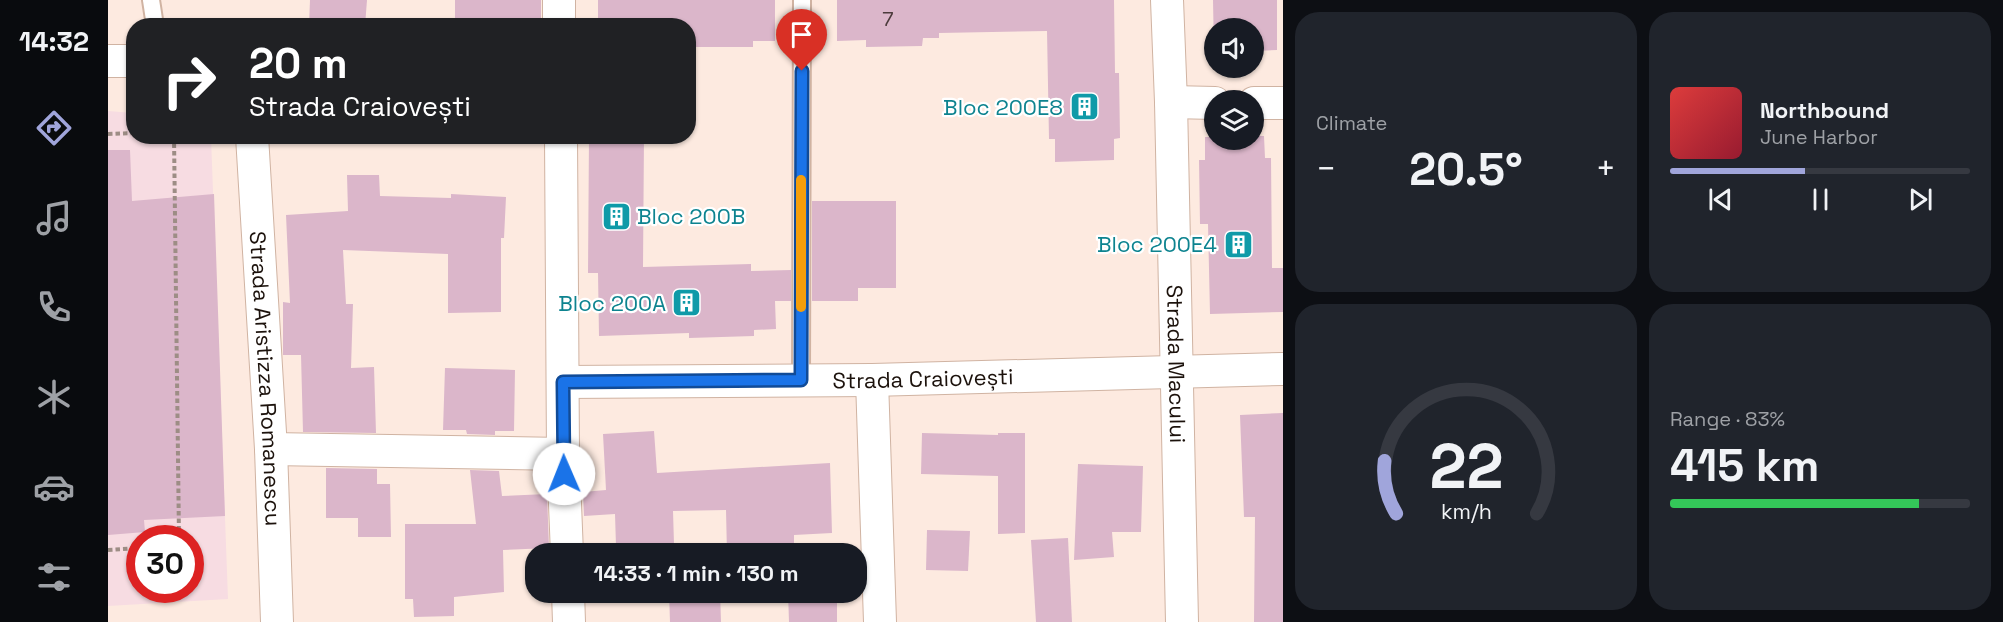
<!DOCTYPE html>
<html lang="en">
<head>
<meta charset="utf-8">
<style>
	body { margin:0; font-family:"Space Grotesk",sans-serif; background:#20242c; color:#f1f3f6; height:100vh; display:flex; flex-direction:column; font-size:22px; white-space:nowrap }
	* { box-sizing:border-box; margin:0 }
	p { font-size:20px; color:#9ea1a6 }
	.icon { flex:none; width:33px; height:33px; fill:none; stroke:currentColor; stroke-width:2; stroke-linecap:round; stroke-linejoin:round }
	.map { position:relative; flex:1; overflow:hidden }
	.details { display:flex; flex-direction:column; gap:12px; padding:12px; background:#0d0f14; width:720px }
	.details>* { flex:none }
	.guide { position:absolute; left:18px; top:18px; width:570px; height:126px; border-radius:24px; box-shadow:0 2px 4px #0004; background:#202124; color:#fff; overflow:hidden }
	.fabs { position:absolute; left:1096px; top:18px; display:grid; gap:12px }
	.fabs a { display:grid; place-items:center; width:60px; height:60px; border-radius:50%; background:#171b24; box-shadow:0 2px 4px #0004; font-size:30px }
	.speed { position:absolute; left:18px; top:525px; display:flex; gap:12px; font-size:30px; font-weight:700; text-align:center }
	.speed>* { display:grid; place-content:center; width:78px; height:78px; border-radius:50%; background:#171b24; box-shadow:0 2px 4px #0004; line-height:1 }
	.speed .limit { border:9px solid #d22; background:#fff; color:#111 }
	.pin { position:absolute; display:grid; place-items:center; width:51px; height:51px; color:#fff; margin:-62px -26px; border-radius:50% 50% 50% 0; rotate:-45deg; box-shadow:0 0 6px #0007 }
	.pin .icon { rotate:45deg }
	.me { position:absolute; width:66px; margin:-33px; rotate:359deg; stroke-linejoin:round; filter:drop-shadow(0 0 4px #0008) }
	.turn { display:flex; align-items:center; gap:21px; height:126px; padding:0 24px; font-size:27px }
	.turn .icon { width:78px; height:78px; stroke-width:2.5 }
	.turn b { display:block; font-size:42px; line-height:51px }
	.big { font-size:45px; font-weight:800; line-height:1.1 }
	.details .card { flex:1; display:flex; flex-direction:column; justify-content:center; gap:9px; min-width:0; padding:0 21px; border-radius:24px; background:#20242c }
	.details .dial { align-items:center; gap:0 }
	.dial svg { height:156px; overflow:visible; fill:none; stroke:#363941; stroke-width:7; stroke-linecap:round; text-anchor:middle }
	.dial text { fill:#f1f3f6; stroke:none }
	.song { display:flex; align-items:center; gap:18px }
	.cover { width:72px; height:72px; border-radius:9px; background:linear-gradient(135deg,hsl(0 70% 55%),hsl(350 70% 35%)) }
	.played { height:6px; border-radius:3px; background:linear-gradient(90deg,#a0a5db 45%,#363941 45%) }
	.keys { display:flex; justify-content:space-around; direction:ltr }
	.heat { display:flex; justify-content:space-between; align-items:center; font-size:33px; direction:ltr }
	.charge { height:9px; border-radius:4px; background:linear-gradient(90deg,#34c759 83%,#363941 0) }
	.details .tiles { flex:1; display:grid; gap:12px; grid-template-columns:repeat(2,1fr) }
	.trip { position:absolute; left:417px; top:543px; width:342px; height:60px; border-radius:24px; background:#171b24; box-shadow:0 2px 4px #0004; font-weight:800; line-height:60px; text-align:center }
	main { display:flex; flex:1; min-height:0 }
	.tab-bar { display:flex; flex-direction:column; width:108px; justify-content:space-around; align-items:center; background:#090b0e; color:#9ea1a6 }
	.tab-bar .icon { width:42px; height:42px }
	.tab-bar .selected { color:#a0a5db }
	.tab-bar b { font-size:27px; color:#f1f3f6 }
	.map>svg:first-child { display:block }
	.commercial { fill:#f7dce2; fill-rule:evenodd }
	.building { fill:#dbb6ca }
	.lines { fill:none; stroke-linecap:round; stroke-linejoin:round }
	.lane-casing { stroke:#d0b3a2; stroke-width:20 }
	.street-casing { stroke:#d0b3a2; stroke-width:34 }
	.path { stroke:#9d8d85; stroke-width:4; stroke-dasharray:4.5 3; stroke-linecap:butt }
	.lane { stroke:#fff; stroke-width:16 }
	.street { stroke:#fff; stroke-width:32 }
	.route-casing { stroke:#114b97; stroke-width:15 }
	.route { stroke:#1a73e8; stroke-width:10 }
	.slow { stroke:#f59e0b; stroke-width:10 }
	.labels { text-anchor:middle; stroke-width:4.5; stroke-linejoin:round; paint-order:stroke }
	.number-label { font-size:20px; fill:#4c3b3c }
	.culture-label { font-size:22px; fill:#0d838f; stroke:#fff; text-anchor:end }
	.street-label { font-size:22px; fill:#1c120c; stroke:#fff }
</style>
</head>
<body>
<main>
<nav class="tab-bar">
<b>14:32</b>
<svg class="icon selected" aria-label="directions" viewBox="0 0 24 24"><path d="M12 3l9 9-9 9-9-9zM9 14v-3h6M13 9l2 2-2 2"/></svg>
<svg class="icon" aria-label="music" viewBox="0 0 24 24"><path d="M9 18V5l10-2v13"/><circle cx="6" cy="18" r="3"/><circle cx="16" cy="16" r="3"/></svg>
<svg class="icon" aria-label="phone" viewBox="0 0 24 24"><path d="M5 4h4l2 5-3 2q2 4 5 5l2-3 5 2v4C11 20 4 13 5 4z"/></svg>
<svg class="icon" aria-label="climate" viewBox="0 0 24 24"><path d="M12 3v18M4 7l16 10M4 17L20 7"/></svg>
<svg class="icon" aria-label="car" viewBox="0 0 24 24"><path d="M5 17H2v-5l4-1 3-4h7l3 4 3 1v5h-3M9 17h6M6 11h13"/><circle cx="7" cy="17" r="2"/><circle cx="17" cy="17" r="2"/></svg>
<svg class="icon" aria-label="filters" viewBox="0 0 24 24"><path d="M4 7h16M4 17h16"/><circle cx="9" cy="7" r="2"/><circle cx="15" cy="17" r="2"/></svg>
</nav>
<div class="map">
<svg width="1175" height="622" viewBox="0 0 1175 622">
	<rect width="100%" height="100%" fill="#fdeae0"/>
	<path class="commercial" d="M 0,111 L 25,113 L 26,136 L 103,137 L 120,599 L 0,606 ZM 32,538 L 82,538 L 82,590 L 32,590 Z"/>
	<g class="building">
		<polygon points="202,0 259,0 257,26 201,26"/>
		<polygon points="347,0 433,0 433,23 347,26"/>
		<polygon points="490,0 667,0 667,41 645,41 645,47 580,47 580,26 490,26"/>
		<polygon points="729,0 1006,0 1007,73 1011,73 1012,138 1006,139 1006,160 947,162 947,139 941,139 939,31 831,33 831,38 815,38 814,46 758,47 758,40 729,41"/>
		<polygon points="1105,0 1169,0 1169,50 1146,51 1146,28 1107,28 1106,53"/>
		<polygon points="481,136 536,136 535,267 643,264 643,271 683,270 683,301 667,301 668,329 646,330 646,336 581,338 581,333 491,336 490,273 480,273"/>
		<polygon points="1146,136 1156,136 1157,158 1163,158 1164,268 1175,268 1175,312 1102,314 1100,224 1092,224 1091,160 1097,160 1097,137 1107,137 1107,140 1146,140"/>
		<polygon points="0,150 22,150 24,201 106,194 117,516 36,520 37,532 0,535"/>
		<polygon points="239,175 271,175 272,196 343,198 343,194 398,197 396,238 393,238 393,312 340,313 340,254 235,250 238,304 245,304 243,368 266,367 268,433 195,432 193,355 175,355 175,302 182,303 178,215 240,211"/>
		<polygon points="704,201 788,201 788,288 750,288 750,301 704,301"/>
		<polygon points="337,368 407,370 406,431 387,431 387,435 359,434 358,430 335,430"/>
		<polygon points="1175,413 1175,622 1146,622 1147,517 1136,517 1132,415"/>
		<polygon points="546,431 549,473 722,463 724,533 686,535 686,554 619,554 618,510 565,511 566,544 508,546 507,514 476,516 475,492 498,490 495,434"/>
		<polygon points="814,433 890,435 890,433 917,433 917,533 890,534 890,476 813,474"/>
		<polygon points="970,464 1035,466 1033,532 1004,532 1006,557 966,560"/>
		<polygon points="218,468 269,469 269,484 282,484 283,537 250,537 250,518 218,518"/>
		<polygon points="362,470 391,471 394,496 439,494 441,548 395,550 396,592 346,597 346,616 306,617 305,599 297,599 297,524 368,524"/>
		<polygon points="819,530 862,531 860,571 818,570"/>
		<polygon points="960,538 964,622 928,622 923,540"/>
		<polygon points="561,592 612,592 613,622 562,622"/>
		<polygon points="680,592 729,592 729,622 681,622"/>
	</g>
	<g class="lines">
		<defs>
			<g id="lane">
				<polyline points="43,0 47,26"/>
				<polyline points="693,380 694,0"/>
			</g>
			<g id="street">
				<polyline points="451,0 451,26"/>
				<path id="s1" d="M 1059,0 L 1063,102 L 1074,622"/>
				<polyline points="0,61 26,61"/>
				<polyline points="1063,102 1107,103"/>
				<polyline points="1146,103 1175,103"/>
				<path id="s2" d="M 144,136 L 163,449 L 169,622"/>
				<polyline points="453,136 455,454 459,554"/>
				<polyline points="764,380 772,622"/>
				<path id="s3" d="M 455,382 L 764,380 L 1175,369"/>
				<polyline points="163,449 455,454"/>
				<polyline points="460,592 461,622"/>
			</g>
		</defs>
		<use href="#lane" class="lane-casing"/>
		<use href="#street" class="street-casing"/>
		<g class="path">
			<polyline points="0,134 26,133"/>
			<polyline points="66,136 71,538"/>
			<polyline points="0,550 32,548"/>
		</g>
		<use href="#lane" class="lane"/>
		<use href="#street" class="street"/>
	</g>
	<g class="lines">
		<defs>
			<polyline id="route" points="456,474 455,382 693,380 694,71"/>
		</defs>
		<use href="#route" class="route-casing"/>
		<use href="#route" class="route"/>
		<polyline class="slow" points="693,307 693,180"/>
	</g>
	<defs>
		<symbol id="building-square" viewBox="-11 -11 22 22"><rect x="-9" y="-9" width="18" height="18" rx="4" fill="#0f9aa8" stroke="#fff"/><path d="M-4-6H4V6H1V3H-1V6H-4ZM-2.5-4.3h1.7v1.8h-1.7ZM.8-4.3h1.7v1.8H.8ZM-2.5-1h1.7V.8h-1.7ZM.8-1h1.7V.8H.8Z" fill="#fff"/></symbol>
	</defs>
	<g fill-rule="evenodd">
		<use href="#building-square" x="960" y="90" width="33" height="33"/>
		<use href="#building-square" x="492" y="200" width="33" height="33"/>
		<use href="#building-square" x="1114" y="228" width="33" height="33"/>
		<use href="#building-square" x="562" y="286" width="33" height="33"/>
	</g>
	<g class="labels">
		<g class="number-label">
			<text x="780" y="26">7</text>
		</g>
		<g class="culture-label">
			<text x="955" y="115">Bloc 200E8</text>
			<text x="529" y="224" text-anchor="start">Bloc 200B</text>
			<text x="1109" y="252">Bloc 200E4</text>
			<text x="558" y="311">Bloc 200A</text>
		</g>
		<g class="street-label">
			<text dy="8" stroke="none"><textPath href="#s1" startOffset="364">Strada Macului</textPath></text>
			<text dy="8" stroke="none"><textPath href="#s3" startOffset="360">Strada Craiovești</textPath></text>
			<text dy="8" stroke="none"><textPath href="#s2" startOffset="243">Strada Aristizza Romanescu</textPath></text>
		</g>
	</g>
</svg>
<div class="fabs">
<a><svg class="icon" aria-label="sound" viewBox="0 0 24 24"><path d="M4 9h4l5-4v14l-5-4H4zM17 9q2 3 0 6"/></svg></a>
<a><svg class="icon" aria-label="layers" viewBox="0 0 24 24"><path d="M12 4l9 5-9 5-9-5zM3 14l9 5 9-5"/></svg></a>
</div>
<div class="speed"><div class="limit">30</div></div>
<div class="pin" style="left:694px;top:71px;background:#d93025"><svg class="icon" aria-label="arrive" viewBox="0 0 24 24"><path d="M6 21V4h12l-3 4 3 4H6"/></svg></div>
<svg class="me" style="left:456px;top:474px" viewBox="-20 -20 40 40"><circle r="19" fill="#fff"/><path d="M0-13L10 11 0 6-10 11z" fill="#1a73e8"/></svg>
<div class="trip">14:33 · 1 min · 130 m</div>
<div class="guide">
<div class="turn"><svg class="icon" aria-label="right" viewBox="0 0 24 24"><path d="M7 20v-9h11M14 6l5 5-5 5"/></svg><div><b>20 m</b>Strada Craiovești</div></div>
</div>
</div>
<section class="details">
<div class="tiles">
<div class="card"><p>Climate</p>
<div class="heat"><a>−</a><b class="big">20.5°</b><a>+</a></div>
</div>
<div class="card">
<div class="song"><i class="cover"></i><div><b>Northbound</b><p>June Harbor</p></div></div>
<div class="played"></div>
<div class="keys"><svg class="icon" aria-label="previous" viewBox="0 0 24 24"><path d="M18 5L8 12l10 7zM5 5v14"/></svg><svg class="icon" aria-label="pause" viewBox="0 0 24 24"><path d="M8 5v14M16 5v14"/></svg><svg class="icon" aria-label="next" viewBox="0 0 24 24"><path d="M6 5l10 7-10 7zM19 5v14"/></svg></div>
</div>
<div class="card dial"><svg viewBox="0 0 100 80">
<path d="M14 69A42 42 0 1 1 86 69"/>
<path d="M14 69A42 42 0 0 1 8 42" stroke="#a0a5db"/>
<text x="50" y="56" font-size="32" font-weight="700">22</text>
<text x="50" y="72" font-size="11">km/h</text>
</svg></div>
<div class="card"><p>Range · 83%</p><b class="big">415 km</b><div class="charge"></div></div>
</div>
</section>
</main>
</body>
</html>
